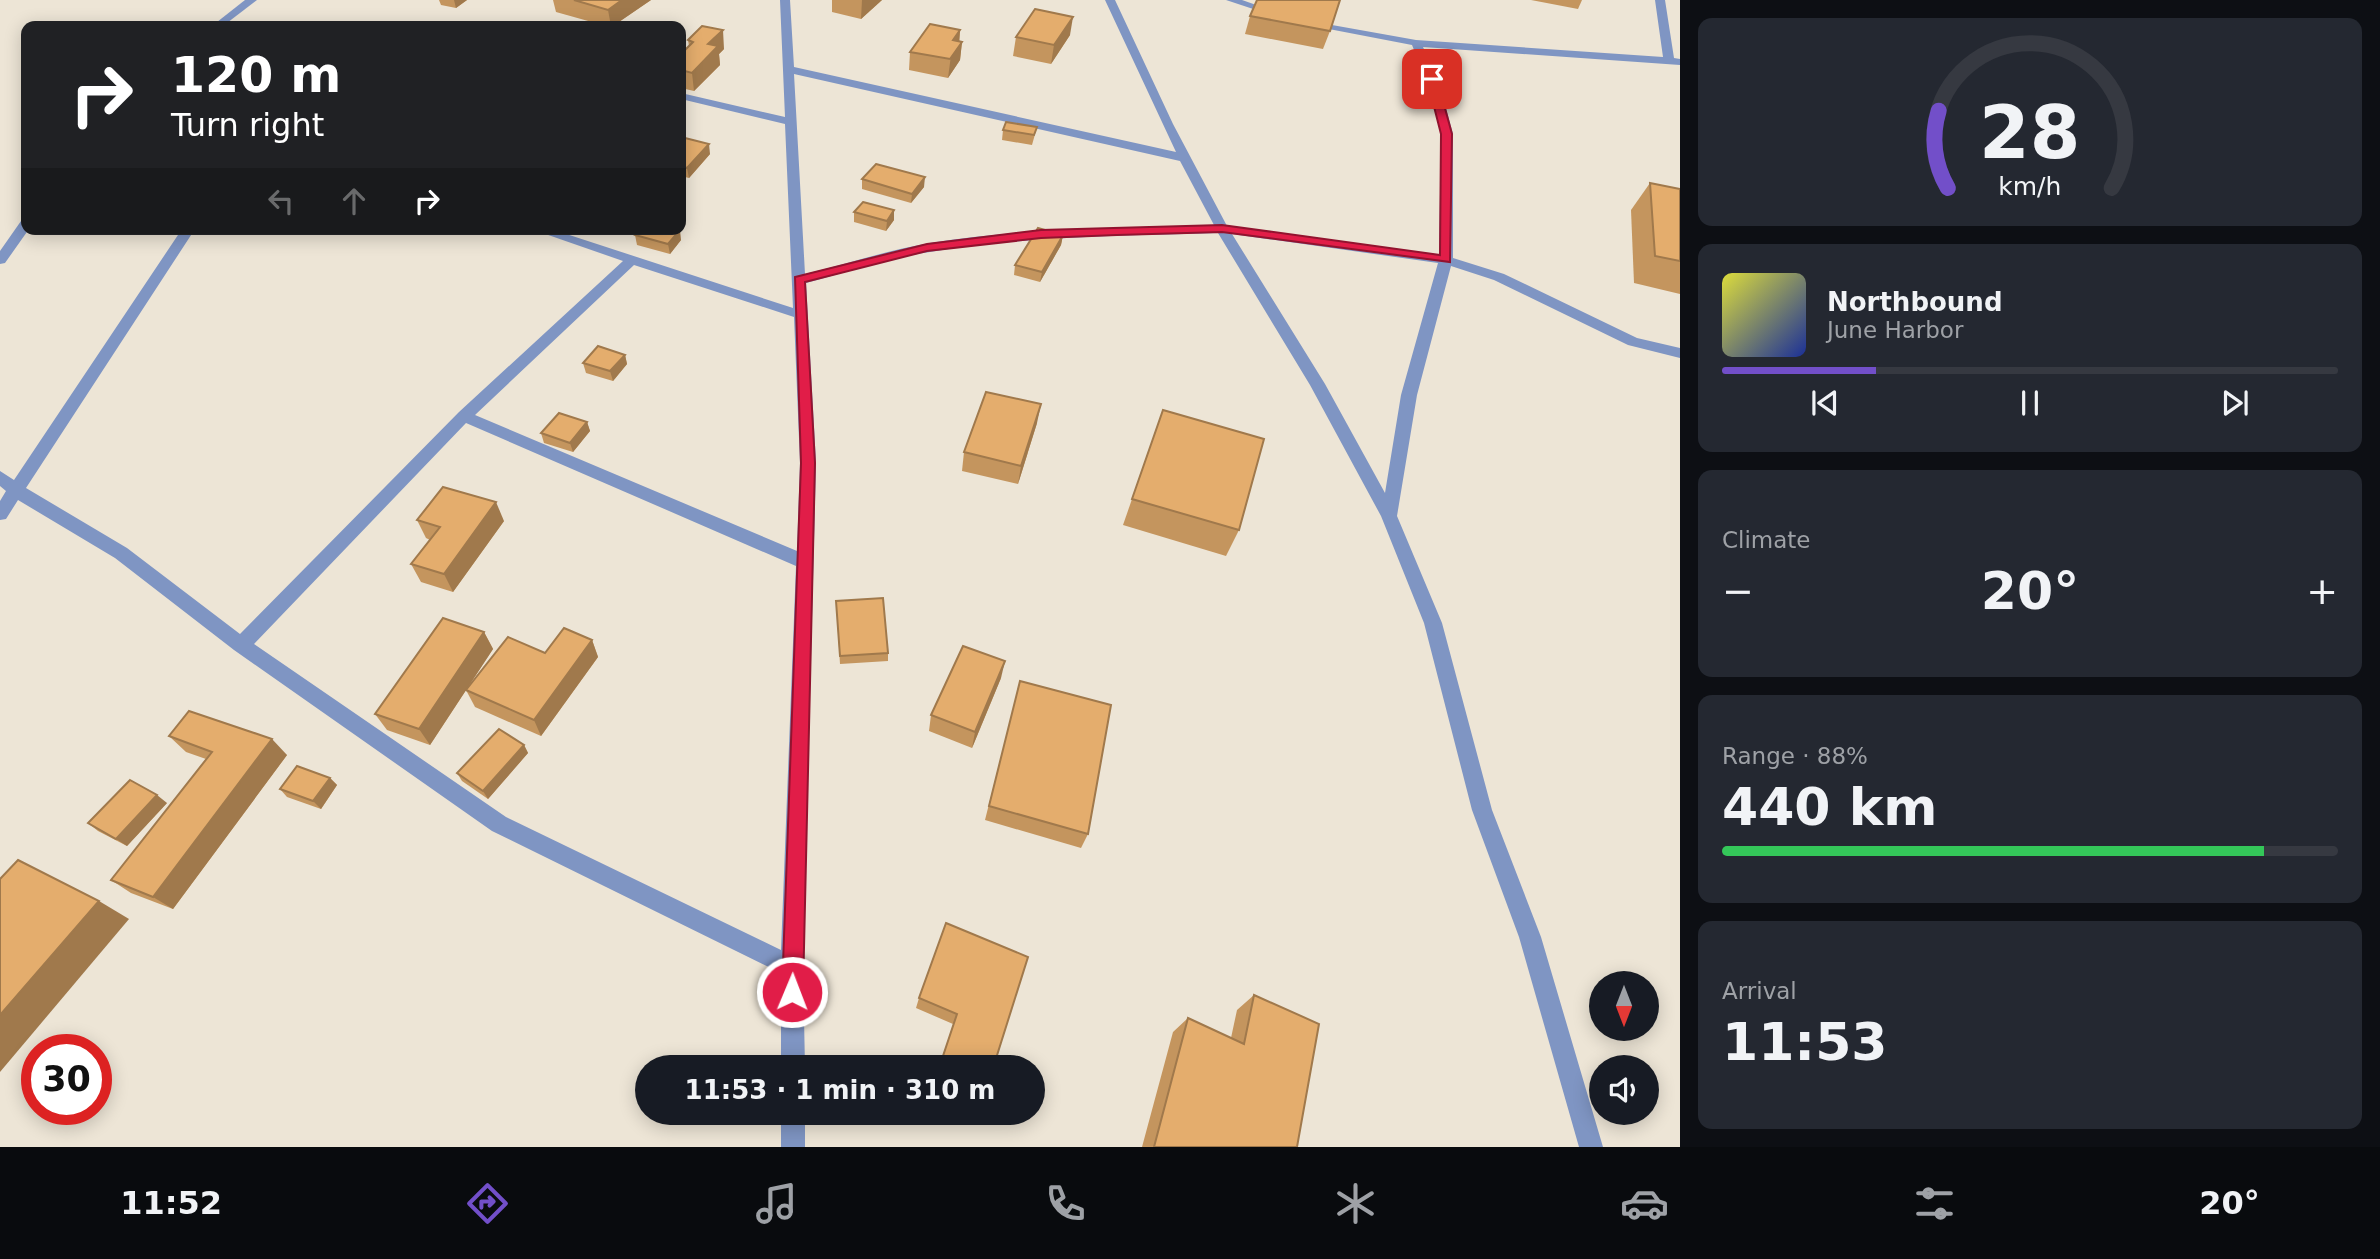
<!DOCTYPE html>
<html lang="en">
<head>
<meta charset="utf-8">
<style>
	body { margin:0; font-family:"DejaVu Sans",sans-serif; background:#242831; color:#f1f3f6; height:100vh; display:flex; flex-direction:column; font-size:26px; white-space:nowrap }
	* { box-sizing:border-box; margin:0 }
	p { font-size:23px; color:#9ea1a6 }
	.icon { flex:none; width:38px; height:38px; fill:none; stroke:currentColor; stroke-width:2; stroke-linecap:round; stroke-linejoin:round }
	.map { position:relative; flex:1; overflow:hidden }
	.sheet { display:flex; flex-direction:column; gap:18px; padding:18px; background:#0d0f14; width:700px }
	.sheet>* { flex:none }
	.hud { position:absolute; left:21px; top:21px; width:665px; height:214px; border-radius:14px; box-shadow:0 4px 18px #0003; background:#202124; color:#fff; overflow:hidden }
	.needle { width:46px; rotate:180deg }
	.controls { position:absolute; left:1589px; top:971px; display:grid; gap:14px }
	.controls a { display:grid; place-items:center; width:70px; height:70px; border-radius:50%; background:#171b24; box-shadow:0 4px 18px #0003; font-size:35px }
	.speed { position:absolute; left:21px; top:1034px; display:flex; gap:14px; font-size:35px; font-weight:700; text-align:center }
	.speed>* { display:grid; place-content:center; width:91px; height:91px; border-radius:50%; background:#171b24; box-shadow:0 4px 18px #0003; line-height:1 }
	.speed .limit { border:10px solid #d22; background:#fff; color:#111 }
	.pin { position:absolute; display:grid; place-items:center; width:60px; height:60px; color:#fff; margin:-30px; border-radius:14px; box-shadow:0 4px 10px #0006 }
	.me { position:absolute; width:77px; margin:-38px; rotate:1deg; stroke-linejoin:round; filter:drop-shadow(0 0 5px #0008) }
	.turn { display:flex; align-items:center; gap:24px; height:147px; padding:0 35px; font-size:32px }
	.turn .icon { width:91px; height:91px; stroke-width:2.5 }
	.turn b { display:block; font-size:49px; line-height:60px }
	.lanes { display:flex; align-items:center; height:66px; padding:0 35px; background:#0003; justify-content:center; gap:35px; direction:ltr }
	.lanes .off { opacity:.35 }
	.big { font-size:52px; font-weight:600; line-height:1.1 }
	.sheet .tile { flex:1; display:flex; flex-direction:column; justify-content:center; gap:10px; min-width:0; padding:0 24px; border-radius:14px; background:#242831 }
	.sheet .dial { align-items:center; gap:0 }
	.dial svg { height:182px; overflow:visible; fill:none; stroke:#363941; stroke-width:7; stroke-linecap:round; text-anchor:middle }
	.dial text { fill:#f1f3f6; stroke:none }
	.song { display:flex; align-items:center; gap:21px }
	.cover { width:84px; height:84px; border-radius:10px; background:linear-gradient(135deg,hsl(60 70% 55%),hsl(230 70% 35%)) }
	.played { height:7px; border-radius:4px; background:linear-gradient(90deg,#724fc9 25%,#363941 25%) }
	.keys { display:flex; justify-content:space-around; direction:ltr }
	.heat { display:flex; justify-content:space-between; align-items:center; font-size:38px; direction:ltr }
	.charge { height:10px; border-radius:5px; background:linear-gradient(90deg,#34c759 88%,#363941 0) }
	.trip { position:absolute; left:635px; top:1055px; width:410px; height:70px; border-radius:35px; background:#171b24; box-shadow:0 4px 18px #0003; font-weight:600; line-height:70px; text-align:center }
	.tabs { display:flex; height:112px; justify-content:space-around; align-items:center; background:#090b0e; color:#9ea1a6 }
	.tabs .icon { width:49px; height:49px }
	.tabs .active { color:#724fc9 }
	.tabs b { font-size:32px; color:#f1f3f6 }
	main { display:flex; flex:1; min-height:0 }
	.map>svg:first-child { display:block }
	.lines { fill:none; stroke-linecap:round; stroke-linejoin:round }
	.minor { fill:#7f95c3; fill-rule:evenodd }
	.wall { fill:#c4955e }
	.shaded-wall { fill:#a0794c }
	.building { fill:#e4ad6d; stroke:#a0794c; stroke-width:2 }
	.route { fill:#e11d48; stroke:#92132f; stroke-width:2 }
</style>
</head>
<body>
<main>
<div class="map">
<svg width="1680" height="1147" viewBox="0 0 1680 1147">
	<rect width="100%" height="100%" fill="#ede5d6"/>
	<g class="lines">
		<g class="minor">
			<polygon points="245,0 257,0 223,26 212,26"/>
			<path d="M 780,0 L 790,0 L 794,67 L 1176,152 L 1105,0 L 1115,0 L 1173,124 L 1227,226 L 1439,255 L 1441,134 L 1426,79 L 1412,45 L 1308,25 L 1303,22 L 1304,20 L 1416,40 L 1663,57 L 1655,0 L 1665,0 L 1674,58 L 1680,59 L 1680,65 L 1423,47 L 1438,79 L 1453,134 L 1453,258 L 1504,274 L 1637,338 L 1680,348 L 1680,358 L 1628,345 L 1494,280 L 1451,266 L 1417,395 L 1397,516 L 1442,623 L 1492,810 L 1541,937 L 1603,1147 L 1579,1147 L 1519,937 L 1472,810 L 1424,623 L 1381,516 L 1310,385 L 1218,233 C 1121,236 1026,236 930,252 C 889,258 847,272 806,283 L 816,463 L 803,967 L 805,1068 L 781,1068 L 781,973 L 492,831 L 234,650 L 115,558 L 18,500 L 6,519 L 0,520 L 0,501 L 6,491 L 0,486 L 0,471 L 14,480 L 182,229 L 195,229 L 26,488 L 127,548 L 240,634 L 459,412 L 623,261 L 531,229 L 551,229 L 793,308 L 785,124 L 681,99 L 681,93 L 785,117 ZM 794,74 L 1180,161 L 1214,225 C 1119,228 1024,228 930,243 C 888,250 847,264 805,274 ZM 1232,234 L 1438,263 L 1401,395 L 1385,493 L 1325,384 ZM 634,265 L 794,317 L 800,463 L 797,551 L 475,415 ZM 466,423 L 796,566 L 781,950 L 506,817 L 254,644 Z"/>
			<polygon points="1226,0 1242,0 1279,13 1274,16"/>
			<polygon points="353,23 380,23 385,26 348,26"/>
			<polygon points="26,220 26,229 29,229 5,263 0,264 0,251 21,221"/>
			<rect x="781" y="1113" width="24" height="34"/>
		</g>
	</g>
	<g class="wall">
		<polygon points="439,0 467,0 456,8 441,5"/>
		<polygon points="553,0 651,0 613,26 606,26 556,12"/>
		<polygon points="832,0 882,0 861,19 832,12"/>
		<polygon points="1531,0 1582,0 1578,9"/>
		<polygon points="1250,16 1330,31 1323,49 1245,34"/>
		<polygon points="960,30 959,41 962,42 960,60 948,78 909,70 910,52"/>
		<polygon points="1070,35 1051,64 1013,56 1016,37"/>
		<polygon points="688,40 724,49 719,54 720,65 694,91 681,88 681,54 689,46"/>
		<polygon points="1037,127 1032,145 1002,140 1003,130"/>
		<polygon points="681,143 710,154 689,178 681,176"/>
		<polygon points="862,179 924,187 911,203 862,189"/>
		<polygon points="1650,183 1680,189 1680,294 1634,283 1631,210"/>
		<polygon points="894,210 894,220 886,231 854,222 854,212"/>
		<polygon points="635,235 681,240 670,254 637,245"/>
		<polygon points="1063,235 1061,245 1040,282 1014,275 1015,265"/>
		<polygon points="625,355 627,364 613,381 586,373 583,363"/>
		<polygon points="1163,410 1239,530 1226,556 1123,525"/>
		<polygon points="587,422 590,431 573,452 544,443 541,433"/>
		<polygon points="1037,423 1018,484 962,471 964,452"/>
		<polygon points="417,520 504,521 453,592 421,582 411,564 430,540 426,538"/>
		<polygon points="836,601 888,653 888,661 840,664"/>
		<polygon points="484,632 493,649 430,745 387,730 375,714"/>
		<polygon points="592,640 598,657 541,736 475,707 466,690 545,653"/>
		<polygon points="1001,678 972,748 929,731 931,715"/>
		<polygon points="1020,681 1088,834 1081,848 985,820"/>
		<polygon points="169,736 287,755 173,909 131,893 111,880 206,759 186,752"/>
		<polygon points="524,745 528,753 488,799 462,781 457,773"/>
		<polygon points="330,778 337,785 321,809 287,797 280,789"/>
		<polygon points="167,803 127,846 98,831 88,823"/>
		<polygon points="946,923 993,1068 953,1024 916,1008 919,998"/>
		<polygon points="1254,995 1297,1147 1142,1147 1173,1032 1188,1018 1231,1038 1237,1010"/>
	</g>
	<g class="shaded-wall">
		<polygon points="454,0 467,0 456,8"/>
		<polygon points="622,0 651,0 613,26 611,26 608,10"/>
		<polygon points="862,0 882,0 861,19"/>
		<polygon points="1073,17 1070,35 1051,64 1054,45"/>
		<polygon points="723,30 724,49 719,54 720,65 694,91 692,73 708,44"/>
		<polygon points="960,30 959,47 962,42 960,60 948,78 953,40"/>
		<polygon points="709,144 710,154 689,178 687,168"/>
		<polygon points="925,177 924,187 911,203 912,194"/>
		<polygon points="894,210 894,220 886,231 887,221"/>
		<polygon points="680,230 681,240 670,254 668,244"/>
		<polygon points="1063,235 1061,245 1040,282 1042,272"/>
		<polygon points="625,355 627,364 613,381 610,371"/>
		<polygon points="1041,404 1037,423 1018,484 1021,466"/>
		<polygon points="587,422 590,431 573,452 570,443"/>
		<polygon points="496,502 504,521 453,592 444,574"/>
		<polygon points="484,632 493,649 430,745 419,729"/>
		<polygon points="592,640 598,657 541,736 534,720"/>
		<polygon points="1005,661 1001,678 972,748 975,732"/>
		<polygon points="272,739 287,755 173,909 153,897"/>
		<polygon points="524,745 528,753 488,799 483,791"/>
		<polygon points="330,778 337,785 321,809 313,801"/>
		<polygon points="157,795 167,803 127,846 116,839"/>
		<polygon points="99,901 129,919 0,1072 0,1015"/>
	</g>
	<g class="building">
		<polygon points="574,0 622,0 608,10"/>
		<polygon points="1257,0 1340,0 1330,31 1250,16"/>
		<polygon points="1035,9 1073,17 1054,45 1016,37"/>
		<polygon points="660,24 676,26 659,26"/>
		<polygon points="930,24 960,30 953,40 962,42 950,59 910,52"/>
		<polygon points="702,26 723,30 708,44 718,46 692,73 681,70 681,54 693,42 688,40"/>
		<polygon points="1006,122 1037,127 1034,135 1003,130"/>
		<polygon points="685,138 709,144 687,168 681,166 681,143"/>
		<polygon points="876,164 925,177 912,194 862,179"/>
		<polygon points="1650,183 1680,189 1680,261 1655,256"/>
		<polygon points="863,202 894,210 887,221 854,212"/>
		<polygon points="1038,228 1063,235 1042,272 1015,265"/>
		<polygon points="640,229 678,229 680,230 668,244 635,235"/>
		<polygon points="598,346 625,355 610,371 583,363"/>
		<polygon points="986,392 1041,404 1021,466 964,452"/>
		<polygon points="1163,410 1264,439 1239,530 1132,499"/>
		<polygon points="559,413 587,422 570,443 541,433"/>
		<polygon points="443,487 496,502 444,574 411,564 440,527 417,520"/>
		<polygon points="883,598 888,653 840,656 836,601"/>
		<polygon points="443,618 484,632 419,729 375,714"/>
		<polygon points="564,628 592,640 534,720 466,690 508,637 545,653"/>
		<polygon points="963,646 1005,661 975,732 931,715"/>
		<polygon points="1020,681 1111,705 1088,834 989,806"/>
		<polygon points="189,711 272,739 153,897 111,880 212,752 169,736"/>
		<polygon points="499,729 524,745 483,791 457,773"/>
		<polygon points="297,766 330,778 313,801 280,789"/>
		<polygon points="130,780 157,795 116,839 88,823"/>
		<polygon points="18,860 99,901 0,1015 0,879"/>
		<polygon points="946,923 1028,957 993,1068 939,1068 957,1014 919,998"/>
		<polygon points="1254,995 1319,1024 1297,1147 1154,1147 1188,1018 1244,1044"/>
	</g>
	<polygon class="route" points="1432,76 1437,79 1452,134 1450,262 1222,232 1117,235 1041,238 927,251 805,282 815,463 803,992 800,999 792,1002 785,999 782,992 801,463 795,277 927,244 1041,230 1222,225 1440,255 1441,134 1427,79"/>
</svg>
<div class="controls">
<a><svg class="needle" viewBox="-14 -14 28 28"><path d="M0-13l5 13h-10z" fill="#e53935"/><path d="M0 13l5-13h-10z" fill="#9ea1a6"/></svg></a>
<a><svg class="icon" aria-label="sound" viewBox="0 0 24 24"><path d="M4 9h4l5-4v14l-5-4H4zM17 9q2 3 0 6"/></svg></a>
</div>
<div class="speed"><div class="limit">30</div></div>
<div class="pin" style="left:1432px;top:79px;background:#d93025"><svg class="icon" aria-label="arrive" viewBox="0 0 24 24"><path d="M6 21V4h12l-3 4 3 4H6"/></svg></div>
<svg class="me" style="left:792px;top:992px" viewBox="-20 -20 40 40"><circle r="17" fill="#e11d48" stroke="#fff" stroke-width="3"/><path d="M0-11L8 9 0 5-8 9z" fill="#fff"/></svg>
<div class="trip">11:53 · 1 min · 310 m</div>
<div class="hud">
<div class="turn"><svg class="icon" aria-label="right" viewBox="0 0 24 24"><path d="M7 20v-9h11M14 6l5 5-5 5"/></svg><div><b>120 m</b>Turn right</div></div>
<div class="lanes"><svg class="icon off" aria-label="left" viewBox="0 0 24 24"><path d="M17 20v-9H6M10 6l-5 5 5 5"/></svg><svg class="icon off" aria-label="ahead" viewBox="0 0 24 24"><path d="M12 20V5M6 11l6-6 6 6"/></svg><svg class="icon" aria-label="right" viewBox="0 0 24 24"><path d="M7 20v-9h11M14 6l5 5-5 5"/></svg></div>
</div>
</div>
<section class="sheet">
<div class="tile dial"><svg viewBox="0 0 100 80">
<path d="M14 69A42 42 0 1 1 86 69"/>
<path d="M14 69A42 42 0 0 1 10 35" stroke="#724fc9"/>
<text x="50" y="56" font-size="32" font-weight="700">28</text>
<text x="50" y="72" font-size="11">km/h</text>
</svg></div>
<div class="tile">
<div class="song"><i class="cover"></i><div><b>Northbound</b><p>June Harbor</p></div></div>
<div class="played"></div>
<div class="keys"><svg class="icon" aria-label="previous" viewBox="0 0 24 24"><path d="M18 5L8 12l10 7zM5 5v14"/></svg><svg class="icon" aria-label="pause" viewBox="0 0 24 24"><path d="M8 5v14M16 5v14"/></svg><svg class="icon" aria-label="next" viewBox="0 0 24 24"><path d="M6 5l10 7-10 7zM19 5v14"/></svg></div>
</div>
<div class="tile"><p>Climate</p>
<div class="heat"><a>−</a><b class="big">20°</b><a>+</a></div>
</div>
<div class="tile"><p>Range · 88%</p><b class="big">440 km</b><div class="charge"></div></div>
<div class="tile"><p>Arrival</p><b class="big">11:53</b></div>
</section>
</main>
<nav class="tabs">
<b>11:52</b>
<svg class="icon active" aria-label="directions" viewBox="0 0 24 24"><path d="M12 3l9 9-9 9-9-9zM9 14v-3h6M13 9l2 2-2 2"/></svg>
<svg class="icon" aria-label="music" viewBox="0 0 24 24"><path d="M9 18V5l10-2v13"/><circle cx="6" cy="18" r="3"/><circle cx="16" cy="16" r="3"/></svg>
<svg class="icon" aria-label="phone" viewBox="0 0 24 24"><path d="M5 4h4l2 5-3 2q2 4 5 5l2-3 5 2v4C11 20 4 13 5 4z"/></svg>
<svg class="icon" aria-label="climate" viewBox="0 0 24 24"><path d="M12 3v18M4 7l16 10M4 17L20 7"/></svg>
<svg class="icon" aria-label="car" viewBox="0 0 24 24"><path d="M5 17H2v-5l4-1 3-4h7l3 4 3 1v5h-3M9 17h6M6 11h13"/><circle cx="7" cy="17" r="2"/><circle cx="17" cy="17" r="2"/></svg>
<svg class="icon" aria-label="filters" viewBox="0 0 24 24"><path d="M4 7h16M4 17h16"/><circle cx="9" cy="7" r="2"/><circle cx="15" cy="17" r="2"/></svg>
<b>20°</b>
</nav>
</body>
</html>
